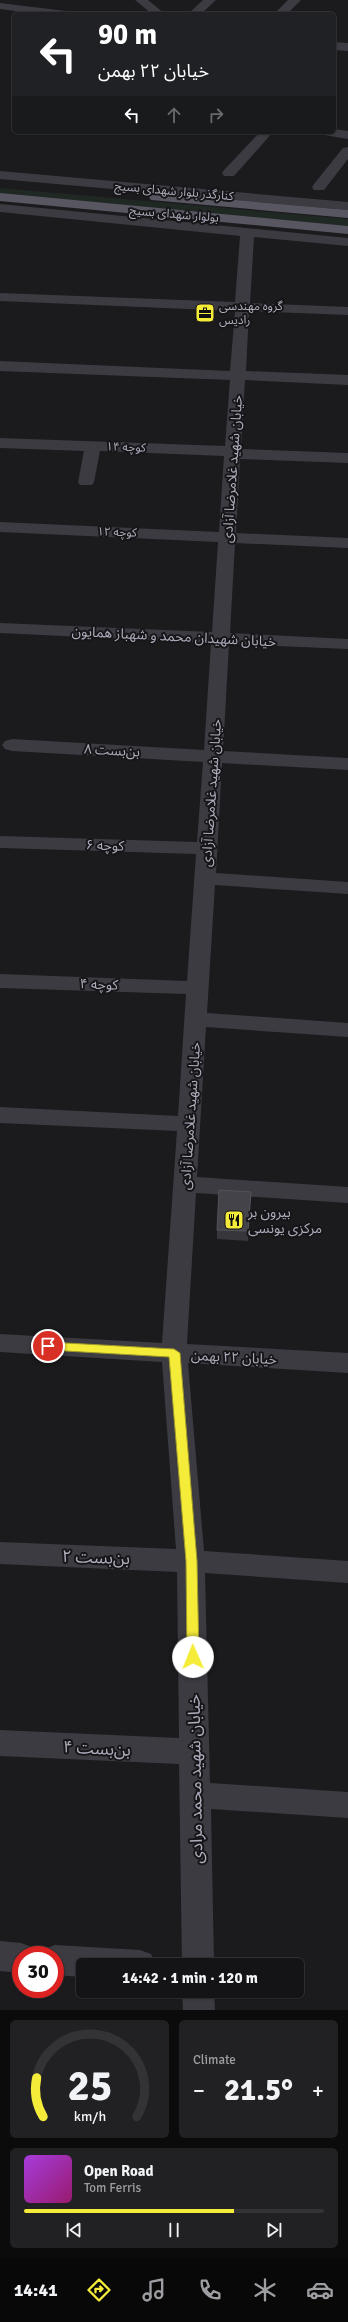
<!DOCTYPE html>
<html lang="en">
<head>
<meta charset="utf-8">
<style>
	body { margin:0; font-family:Signika,"Noto Sans Arabic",sans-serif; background:#212123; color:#f1f3f6; height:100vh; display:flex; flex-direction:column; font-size:15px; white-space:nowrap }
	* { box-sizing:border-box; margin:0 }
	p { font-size:13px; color:#9d9ea1 }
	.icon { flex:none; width:22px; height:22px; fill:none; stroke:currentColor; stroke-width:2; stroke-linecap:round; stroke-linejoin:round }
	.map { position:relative; height:2010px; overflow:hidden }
	.details { display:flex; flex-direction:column; gap:10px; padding:10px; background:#0b0b0c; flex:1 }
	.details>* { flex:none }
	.banner { position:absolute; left:12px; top:12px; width:324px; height:122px; border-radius:6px; box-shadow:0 1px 3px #0004,0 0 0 1px #333335; background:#202124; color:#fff; overflow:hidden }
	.speed { position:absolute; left:12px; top:1946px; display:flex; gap:8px; font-size:20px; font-weight:700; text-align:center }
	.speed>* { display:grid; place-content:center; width:52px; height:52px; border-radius:50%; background:#141416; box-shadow:0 1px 3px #0004,0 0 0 1px #333335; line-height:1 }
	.speed .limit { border:6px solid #d22; background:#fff; color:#111 }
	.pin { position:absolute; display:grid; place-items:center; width:34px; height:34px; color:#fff; margin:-17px; border:2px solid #fff; border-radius:50%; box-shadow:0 1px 4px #0007 }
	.me { position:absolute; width:44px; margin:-22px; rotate:359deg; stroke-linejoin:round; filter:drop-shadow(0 0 3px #0008) }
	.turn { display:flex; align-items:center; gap:14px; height:84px; padding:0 20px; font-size:18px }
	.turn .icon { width:52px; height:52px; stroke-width:2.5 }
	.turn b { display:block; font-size:28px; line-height:34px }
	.lanes { display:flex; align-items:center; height:38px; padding:0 20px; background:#0003; justify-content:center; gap:20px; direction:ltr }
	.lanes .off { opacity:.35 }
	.big { font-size:30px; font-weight:700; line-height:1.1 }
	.details .tile { flex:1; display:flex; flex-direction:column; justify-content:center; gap:6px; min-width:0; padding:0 14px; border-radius:6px; background:#212123 }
	.details .dial { align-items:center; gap:0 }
	.dial svg { height:104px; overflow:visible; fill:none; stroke:#333335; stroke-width:7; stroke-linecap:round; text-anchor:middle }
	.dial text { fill:#f1f3f6; stroke:none }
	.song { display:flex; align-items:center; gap:12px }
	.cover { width:48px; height:48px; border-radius:6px; background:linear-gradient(135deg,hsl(280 70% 55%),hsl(320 70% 35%)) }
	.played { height:4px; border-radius:2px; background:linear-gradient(90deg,#f5ec3a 70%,#333335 70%) }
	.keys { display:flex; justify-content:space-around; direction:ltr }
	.heat { display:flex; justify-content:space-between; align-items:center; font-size:22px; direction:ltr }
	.details .tiles { flex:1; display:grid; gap:10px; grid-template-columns:1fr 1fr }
	.tile:last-child { grid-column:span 2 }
	.trip { position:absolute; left:76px; top:1958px; width:228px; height:40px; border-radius:6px; background:#141416; box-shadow:0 1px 3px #0004,0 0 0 1px #333335; font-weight:700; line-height:40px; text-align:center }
	.tabs { display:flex; height:64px; justify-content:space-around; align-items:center; background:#080809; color:#9d9ea1 }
	.tabs .icon { width:28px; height:28px }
	.tabs .active { color:#f5ec3a }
	.tabs b { font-size:18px; color:#f1f3f6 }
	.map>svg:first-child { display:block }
	.green { fill:#202824 }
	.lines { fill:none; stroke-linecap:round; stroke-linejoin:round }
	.minor { fill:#3c3b42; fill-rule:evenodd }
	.major { fill:#585761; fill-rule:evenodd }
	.wall { fill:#37363b }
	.building { fill:#444349; stroke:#54535b }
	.route { fill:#f5ec3a; stroke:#9f9926 }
	.labels { text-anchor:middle; stroke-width:4; stroke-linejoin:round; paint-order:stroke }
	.far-street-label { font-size:12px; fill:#adadbc; stroke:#161518 }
	.far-poi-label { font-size:12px; fill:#adadbc; stroke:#161518; text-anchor:start }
	.street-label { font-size:14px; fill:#adadbc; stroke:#161518 }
	.poi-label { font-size:14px; fill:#adadbc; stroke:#161518; text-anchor:start }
	.near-street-label { font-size:17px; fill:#adadbc; stroke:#161518 }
</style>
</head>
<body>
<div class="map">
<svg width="348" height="2010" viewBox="0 0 348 2010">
	<rect width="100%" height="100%" fill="#1b1a1d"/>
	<polygon class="green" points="0,188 348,219 348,226 0,195"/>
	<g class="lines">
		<g class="minor">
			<polygon points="135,0 148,0 165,14 152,14"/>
			<polygon points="203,0 216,0 201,14 188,14"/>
			<polygon points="288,0 301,0 287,14 274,14"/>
			<polygon points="0,3 66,11 72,14 38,14 0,9"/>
			<polygon points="334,42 348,43 348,51 334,50"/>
			<polygon points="334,129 348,131 348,139 324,135 322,132 334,132"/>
			<polygon points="260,132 273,132 234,176 224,176 222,173 224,170"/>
			<polygon points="348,147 348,159 324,190 314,190 312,187 314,184 343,148"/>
			<polygon points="0,171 348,202 348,210 0,179"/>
			<polygon points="0,204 348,238 348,246 254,237 250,303 348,307 348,315 249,311 246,371 348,375 348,385 245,380 241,449 348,453 348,463 240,459 236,533 348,538 348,548 235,543 230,633 348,639 348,649 229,644 223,751 348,758 348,770 222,763 216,873 348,882 348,894 215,885 207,1013 348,1023 348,1037 206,1027 197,1177 348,1187 348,1203 196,1193 187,1344 348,1353 348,1373 188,1363 204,1551 348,1561 348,1583 205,1573 210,1783 348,1792 348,1818 211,1809 214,1965 182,1965 179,1764 0,1756 0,1730 179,1738 177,1572 0,1564 0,1542 176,1549 162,1362 0,1352 0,1334 162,1343 177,1131 0,1123 0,1107 178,1116 186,994 0,988 0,974 187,981 196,854 2,848 0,848 0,836 197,842 203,762 12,751 5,749 2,745 5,741 12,739 204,750 211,643 0,633 0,623 212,632 218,542 0,532 0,522 219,532 224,456 100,451 94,482 92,485 80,485 78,482 84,451 0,448 0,438 225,446 230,380 0,371 0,361 230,371 235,311 0,301 0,293 235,302 240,236 0,212"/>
			<polygon points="0,1941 21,1943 32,1947 36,1955 21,1955 21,1973 0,1971"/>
			<polygon points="55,1945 140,1950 151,1954 156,1965 83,1965 83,1977 55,1975 55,1955 41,1955 44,1949"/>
			<polygon points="182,1991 214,1991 215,2010 183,2010"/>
		</g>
		<g class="major">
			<polygon points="0,193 348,226 348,234 0,201"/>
			<polygon points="156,193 348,210 348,218 151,200 149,197 151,194"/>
		</g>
	</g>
	<polygon class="wall" points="251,1192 248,1241 217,1239 217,1230"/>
	<polygon class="building" points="219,1190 251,1192 248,1231 217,1230"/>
	<polygon class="route" points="48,1342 174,1349 180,1353 197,1561 199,1657 197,1660 193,1662 187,1657 186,1561 169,1357 48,1350 42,1346"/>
	<defs>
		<symbol id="office-square" viewBox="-11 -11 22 22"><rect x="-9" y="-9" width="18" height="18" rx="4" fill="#f5ec3a" stroke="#161518"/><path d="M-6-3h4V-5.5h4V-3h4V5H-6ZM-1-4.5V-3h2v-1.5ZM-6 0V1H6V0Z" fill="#111"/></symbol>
		<symbol id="restaurant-square" viewBox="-11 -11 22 22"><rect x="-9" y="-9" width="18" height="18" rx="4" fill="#f5ec3a" stroke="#161518"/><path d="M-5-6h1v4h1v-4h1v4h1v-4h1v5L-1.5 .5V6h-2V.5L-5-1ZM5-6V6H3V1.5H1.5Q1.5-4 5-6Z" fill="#111"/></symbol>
	</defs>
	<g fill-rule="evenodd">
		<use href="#office-square" x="194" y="302" width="22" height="22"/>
		<use href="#restaurant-square" x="223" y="1209" width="22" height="22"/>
	</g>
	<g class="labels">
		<g class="far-street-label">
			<text transform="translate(174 191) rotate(5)" y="4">کنارگذر بلوار شهدای بسیج</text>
			<text transform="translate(174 214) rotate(5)" y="4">بولوار شهدای بسیج</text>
			<text transform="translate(126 447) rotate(2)" y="4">کوچه ۱۴</text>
			<text transform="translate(117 532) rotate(2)" y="4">کوچه ۱۲</text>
		</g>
		<g class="far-poi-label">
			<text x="219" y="310">گروه مهندسی<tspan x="219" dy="14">رادیس</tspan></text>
		</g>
		<g class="street-label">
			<text transform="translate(232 469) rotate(-86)" y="5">خیابان شهید غلامرضا آزادی</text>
			<text transform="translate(174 636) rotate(3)" y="5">خیابان شهیدان محمد و شهباز همایون</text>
			<text transform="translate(112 750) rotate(3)" y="5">بن‌بست ۸</text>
			<text transform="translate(211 793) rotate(-86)" y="5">خیابان شهید غلامرضا آزادی</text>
			<text transform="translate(105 845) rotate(2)" y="5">کوچه ۶</text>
			<text transform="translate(99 984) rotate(2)" y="5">کوچه ۴</text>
			<text transform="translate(190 1116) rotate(-86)" y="5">خیابان شهید غلامرضا آزادی</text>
			<text transform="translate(234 1357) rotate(3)" y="5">خیابان ۲۲ بهمن</text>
		</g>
		<g class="poi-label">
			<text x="248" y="1217">بیرون بر<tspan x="248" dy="16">مرکزی یونسی</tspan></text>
		</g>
		<g class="near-street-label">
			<text transform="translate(96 1557) rotate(2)" y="6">بن‌بست ۲</text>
			<text transform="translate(97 1748) rotate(3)" y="6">بن‌بست ۴</text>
			<text transform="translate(195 1779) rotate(-91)" y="6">خیابان شهید محمد مرادی</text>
		</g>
	</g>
</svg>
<div class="speed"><div class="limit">30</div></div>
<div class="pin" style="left:48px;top:1346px;background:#d93025"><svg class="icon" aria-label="arrive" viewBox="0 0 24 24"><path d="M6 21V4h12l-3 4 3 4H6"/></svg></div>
<svg class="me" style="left:193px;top:1657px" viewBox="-20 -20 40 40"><circle r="19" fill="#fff"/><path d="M0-13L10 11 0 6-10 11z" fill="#f5ec3a"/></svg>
<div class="trip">14:42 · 1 min · 120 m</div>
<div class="banner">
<div class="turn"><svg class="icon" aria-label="left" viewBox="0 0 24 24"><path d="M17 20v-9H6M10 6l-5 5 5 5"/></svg><div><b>90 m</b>خیابان ۲۲ بهمن</div></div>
<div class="lanes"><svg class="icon" aria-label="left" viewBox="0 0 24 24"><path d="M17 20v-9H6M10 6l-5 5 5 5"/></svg><svg class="icon off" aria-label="ahead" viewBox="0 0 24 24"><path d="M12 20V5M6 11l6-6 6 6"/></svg><svg class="icon off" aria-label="right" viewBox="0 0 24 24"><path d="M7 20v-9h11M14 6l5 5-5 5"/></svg></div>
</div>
</div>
<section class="details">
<div class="tiles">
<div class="tile dial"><svg viewBox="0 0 100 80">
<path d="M14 69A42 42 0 1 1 86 69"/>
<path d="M14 69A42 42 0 0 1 9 39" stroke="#f5ec3a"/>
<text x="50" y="56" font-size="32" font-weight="700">25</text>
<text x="50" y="72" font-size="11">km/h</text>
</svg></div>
<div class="tile"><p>Climate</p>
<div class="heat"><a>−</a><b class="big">21.5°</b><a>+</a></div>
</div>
<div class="tile">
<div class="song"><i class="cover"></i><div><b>Open Road</b><p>Tom Ferris</p></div></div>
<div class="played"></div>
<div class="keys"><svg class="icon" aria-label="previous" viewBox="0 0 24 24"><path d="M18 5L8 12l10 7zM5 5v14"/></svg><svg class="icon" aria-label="pause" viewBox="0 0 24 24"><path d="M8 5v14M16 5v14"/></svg><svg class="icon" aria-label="next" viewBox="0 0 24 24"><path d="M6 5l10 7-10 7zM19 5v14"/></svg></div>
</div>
</div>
</section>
<nav class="tabs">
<b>14:41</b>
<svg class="icon active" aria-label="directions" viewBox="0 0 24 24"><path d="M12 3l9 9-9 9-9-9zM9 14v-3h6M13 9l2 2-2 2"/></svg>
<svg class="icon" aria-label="music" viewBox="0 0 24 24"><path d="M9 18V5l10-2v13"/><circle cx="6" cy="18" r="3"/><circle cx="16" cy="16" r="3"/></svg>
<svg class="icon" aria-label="phone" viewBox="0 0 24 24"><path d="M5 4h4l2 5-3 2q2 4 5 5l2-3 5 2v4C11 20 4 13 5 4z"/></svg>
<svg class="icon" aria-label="climate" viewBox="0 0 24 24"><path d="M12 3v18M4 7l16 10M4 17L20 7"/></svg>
<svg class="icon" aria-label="car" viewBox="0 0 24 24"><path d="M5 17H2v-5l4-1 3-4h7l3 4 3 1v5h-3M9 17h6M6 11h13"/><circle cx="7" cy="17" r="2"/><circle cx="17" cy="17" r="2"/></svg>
</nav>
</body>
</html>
